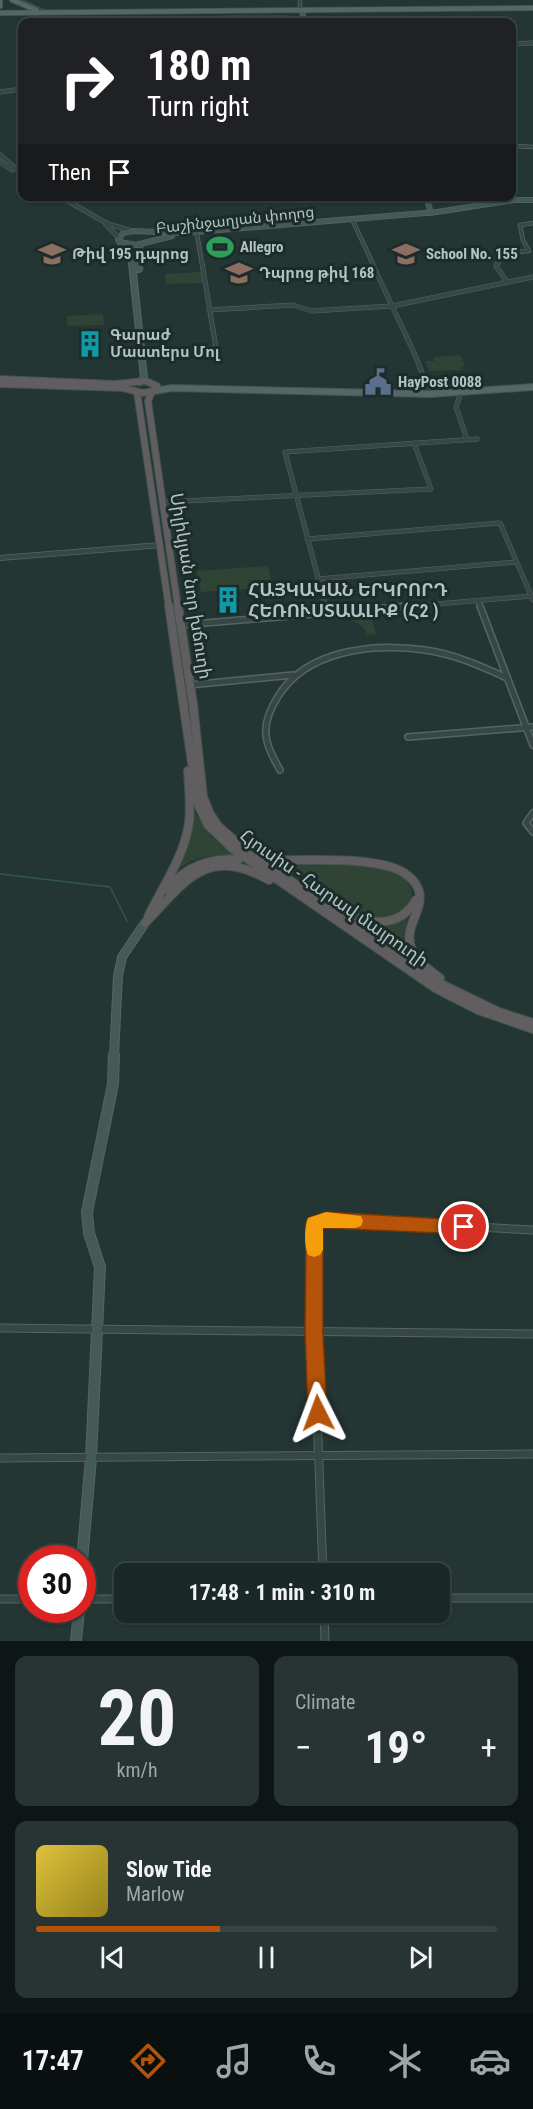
<!DOCTYPE html>
<html lang="en">
<head>
<meta charset="utf-8">
<style>
	body { margin:0; font-family:"Roboto Condensed","Noto Sans Armenian",sans-serif; background:#273433; color:#f1f3f6; height:100vh; display:flex; flex-direction:column; font-size:22px; white-space:nowrap }
	* { box-sizing:border-box; margin:0 }
	p { font-size:20px; color:#9fa6a7 }
	.icon { flex:none; width:33px; height:33px; fill:none; stroke:currentColor; stroke-width:2; stroke-linecap:round; stroke-linejoin:round }
	.map { position:relative; height:1641px; overflow:hidden }
	.side { display:flex; flex-direction:column; gap:15px; padding:15px; background:#0e1615; flex:1 }
	.side>* { flex:none }
	.guide { position:absolute; left:18px; top:18px; width:498px; height:183px; border-radius:12px; box-shadow:0 2px 4px #0004,0 0 0 2px #384444; background:#202124; color:#fff; overflow:hidden }
	.speed { position:absolute; left:18px; top:1545px; display:flex; gap:12px; font-size:30px; font-weight:700; text-align:center }
	.speed>* { display:grid; place-content:center; width:78px; height:78px; border-radius:50%; background:#1a2827; box-shadow:0 2px 4px #0004,0 0 0 2px #384444; line-height:1 }
	.speed .limit { border:9px solid #d22; background:#fff; color:#111 }
	.pin { position:absolute; display:grid; place-items:center; width:51px; height:51px; color:#fff; margin:-26px; border:3px solid #fff; border-radius:50%; box-shadow:0 2px 6px #0007 }
	.me { position:absolute; width:66px; margin:-33px; rotate:357deg; stroke-linejoin:round; filter:drop-shadow(0 0 4px #0008) }
	.turn { display:flex; align-items:center; gap:21px; height:126px; padding:0 30px; font-size:27px }
	.turn .icon { width:78px; height:78px; stroke-width:2.5 }
	.turn b { display:block; font-size:42px; line-height:51px }
	.then { display:flex; align-items:center; height:57px; padding:0 30px; background:#0003; gap:12px; font-size:22px }
	.big { font-size:45px; font-weight:700; line-height:1.1 }
	.side .tile { flex:1; display:flex; flex-direction:column; justify-content:center; gap:9px; min-width:0; padding:0 21px; border-radius:12px; background:#273433 }
	.side .dial { align-items:center; gap:0 }
	.dial b { font-size:78px; line-height:1 }
	.song { display:flex; align-items:center; gap:18px }
	.cover { width:72px; height:72px; border-radius:9px; background:linear-gradient(135deg,hsl(50 70% 55%),hsl(50 70% 35%)) }
	.played { height:6px; border-radius:3px; background:linear-gradient(90deg,#b45309 40%,#384444 40%) }
	.keys { display:flex; justify-content:space-around; direction:ltr }
	.heat { display:flex; justify-content:space-between; align-items:center; font-size:33px; direction:ltr }
	.side .tiles { flex:1; display:grid; gap:15px; grid-template-columns:1fr 1fr }
	.tile:last-child { grid-column:span 2 }
	.trip { position:absolute; left:114px; top:1563px; width:336px; height:60px; border-radius:12px; background:#1a2827; box-shadow:0 2px 4px #0004,0 0 0 2px #384444; font-weight:700; line-height:60px; text-align:center }
	.menu { display:flex; height:96px; justify-content:space-around; align-items:center; background:#0a1010; color:#9fa6a7 }
	.menu .icon { width:42px; height:42px }
	.menu .on { color:#b45309 }
	.menu b { font-size:27px; color:#f1f3f6 }
	.map>svg:first-child { display:block }
	.green { fill:#304435 }
	.lines { fill:none; stroke-linecap:round; stroke-linejoin:round }
	.stream { stroke:#325652; stroke-width:1.5 }
	.minor-far3-casing { stroke:#546563; stroke-width:4.5 }
	.minor-far2-casing { stroke:#546563; stroke-width:5 }
	.minor-far1-casing { stroke:#546563; stroke-width:8 }
	.minor-casing { stroke:#546563; stroke-width:9 }
	.tertiary-far1-casing { stroke:#546563; stroke-width:5 }
	.tertiary-casing { stroke:#546563; stroke-width:6 }
	.secondary-far3-casing { stroke:#546563; stroke-width:6 }
	.secondary-far2-casing { stroke:#546563; stroke-width:8 }
	.secondary-far1-casing { stroke:#546563; stroke-width:10 }
	.secondary-casing { stroke:#546563; stroke-width:12 }
	.primary-far1-casing { stroke:#425352; stroke-width:6 }
	.primary-casing { stroke:#425352; stroke-width:8 }
	.trunk-far1-casing { stroke:#415250; stroke-width:8 }
	.trunk-casing { stroke:#415250; stroke-width:10 }
	.minor-far3 { stroke:#364745; stroke-width:3 }
	.minor-far2 { stroke:#364745; stroke-width:4 }
	.minor-far1 { stroke:#364745; stroke-width:5 }
	.minor { stroke:#364745; stroke-width:7 }
	.tertiary-far1 { stroke:#364745; stroke-width:4 }
	.tertiary { stroke:#364745; stroke-width:4.5 }
	.secondary-far3 { stroke:#445a58; stroke-width:4.5 }
	.secondary-far2 { stroke:#445a58; stroke-width:6 }
	.secondary-far1 { stroke:#445a58; stroke-width:8 }
	.secondary { stroke:#445a58; stroke-width:10 }
	.primary-far1 { stroke:#546765; stroke-width:4.5 }
	.primary { stroke:#546765; stroke-width:6 }
	.trunk-far1 { stroke:#605e5e; stroke-width:6 }
	.trunk { stroke:#605e5e; stroke-width:8 }
	.route { fill:#b45309; stroke:#753606; stroke-width:1.5 }
	.slow { fill:#f59e0b }
	.labels { text-anchor:middle; stroke-width:6; stroke-linejoin:round; paint-order:stroke }
	.far-street-label { font-size:15px; fill:#b1c3c2; stroke:#1b2c2a }
	.far-poi-label { font-size:15px; font-weight:bold; fill:#b1c3c2; stroke:#1b2c2a; text-anchor:start }
	.street-label { font-size:18px; fill:#b1c3c2; stroke:#1b2c2a }
	.poi-label { font-size:18px; font-weight:bold; fill:#b1c3c2; stroke:#1b2c2a; text-anchor:start }
</style>
</head>
<body>
<div class="map">
<svg width="533" height="1641" viewBox="0 0 533 1641">
	<rect width="100%" height="100%" fill="#233634"/>
	<g class="green">
		<polygon points="223,15 285,15 298,18 298,22 235,22 223,19"/>
		<polygon points="201,272 203,283 166,284 165,274"/>
		<polygon points="103,314 104,325 67,326 67,316"/>
		<polygon points="460,355 465,366 460,368 467,370 429,371 425,361 435,361 434,357"/>
		<polygon points="268,566 273,587 201,592 197,571"/>
		<polygon points="385,609 387,615 371,616 376,634 368,635 362,626 354,622 352,612"/>
		<path d="M 193,810 L 212,837 L 234,855 C 212,856 192,855 176,872 Z"/>
		<path d="M 278,864 C 303,865 373,863 393,872 C 434,890 400,927 369,919 C 336,909 306,883 278,864 Z"/>
		<polygon points="408,918 404,939 410,958 364,926 392,925"/>
	</g>
	<g class="lines">
		<g class="stream">
			<polyline points="22,0 44,10"/>
			<polyline points="0,874 110,887 127,921"/>
		</g>
		<defs>
			<g id="minor-far3">
				<polyline points="300,0 300,10"/>
				<polyline points="512,111 516,119"/>
				<polyline points="512,146 533,147"/>
				<polyline points="512,191 514,200"/>
				<polyline points="352,219 373,264"/>
				<polyline points="197,234 202,264"/>
				<polyline points="497,264 504,253 529,251 523,240 520,225 533,223"/>
			</g>
			<g id="minor-far2">
				<polyline points="372,263 416,357 428,389"/>
				<polyline points="498,263 496,266 507,282"/>
				<polyline points="209,310 293,305 311,311 392,306 533,277"/>
				<polyline points="147,352 216,348 202,263"/>
				<polyline points="461,393 456,407 467,439"/>
				<polyline points="162,502 431,489 414,443"/>
				<polyline points="307,539 500,523 533,600"/>
				<polyline points="318,579 516,562"/>
				<polyline points="478,600 481,608"/>
				<polyline points="326,608 285,452 477,439"/>
				<polyline points="390,608 532,596"/>
			</g>
			<g id="minor-far1">
				<polyline points="480,606 533,745"/>
				<polyline points="327,613 408,606"/>
				<polyline points="180,625 327,613 325,606"/>
				<polyline points="190,685 293,675"/>
				<polyline points="408,737 533,727"/>
				<path d="M 280,770 C 275,761 269,751 267,741 C 263,726 269,711 277,698 C 306,649 374,643 425,650 C 454,654 481,666 507,678"/>
				<polyline points="533,813 526,823 533,832"/>
			</g>
			<g id="minor">
				<polyline points="0,1328 533,1334"/>
				<polyline points="0,1458 533,1454"/>
				<polyline points="323,1574 314,1332 314,1223 326,1219 533,1230"/>
				<polyline points="440,1598 533,1598"/>
				<polyline points="0,1599 32,1599"/>
				<polyline points="82,1599 124,1599"/>
				<polyline points="324,1612 325,1641"/>
			</g>
			<g id="tertiary-far1">
				<polyline points="512,44 533,43"/>
				<polyline points="0,92 22,89"/>
				<polyline points="0,155 22,174"/>
				<polyline points="0,162 12,170"/>
				<polyline points="59,196 108,224 132,231"/>
				<polyline points="106,225 118,237"/>
			</g>
			<polyline id="tertiary" points="0,558 160,545"/>
			<g id="secondary-far3">
				<polyline points="302,10 304,22"/>
				<polyline points="426,196 431,213 429,213"/>
				<polyline points="120,242 136,245 172,236"/>
				<polyline points="133,264 118,240 123,233 132,231 183,233 437,212 514,200 533,200"/>
				<polyline points="138,264 137,257 141,244"/>
			</g>
			<g id="secondary-far2">
				<polyline points="132,263 144,378 140,382"/>
				<polyline points="138,263 139,269"/>
			</g>
			<polyline id="secondary-far1" points="114,1056 118,976 122,957 145,923"/>
			<g id="secondary">
				<polyline points="82,1561 91,1458 100,1267 89,1233 87,1212 113,1084 114,1055"/>
				<polyline points="76,1641 79,1610"/>
			</g>
			<g id="primary-far1">
				<polyline points="12,0 36,10"/>
				<polyline points="0,1 0,6"/>
				<polyline points="0,13 533,8"/>
			</g>
			<polyline id="primary" points="154,391 172,388 430,394 533,387"/>
			<g id="trunk-far1">
				<polyline points="0,379 115,384 146,381 157,386 153,391 143,393 123,388 0,384"/>
				<polyline points="137,392 169,608"/>
				<polyline points="152,392 148,401 178,608"/>
			</g>
			<g id="trunk">
				<polyline points="169,606 198,804 208,825 233,849 435,988 478,1010 533,1029"/>
				<polyline points="178,606 193,704 203,797 210,814 218,826 243,848 437,982 499,1012 533,1023"/>
				<path d="M 273,860 C 311,861 351,857 388,866 C 398,869 409,874 415,883 C 430,904 405,922 410,944 C 414,960 428,969 440,978"/>
				<path d="M 167,890 C 186,865 209,859 239,859"/>
				<path d="M 342,911 C 369,925 399,929 416,900"/>
				<path d="M 148,917 C 163,886 184,857 189,823 C 191,806 189,788 188,771"/>
				<path d="M 145,923 C 185,882 206,844 269,880"/>
			</g>
		</defs>
		<use href="#minor-far3" class="minor-far3-casing"/>
		<use href="#minor-far2" class="minor-far2-casing"/>
		<use href="#minor-far1" class="minor-far1-casing"/>
		<use href="#minor" class="minor-casing"/>
		<use href="#tertiary-far1" class="tertiary-far1-casing"/>
		<use href="#tertiary" class="tertiary-casing"/>
		<use href="#secondary-far3" class="secondary-far3-casing"/>
		<use href="#secondary-far2" class="secondary-far2-casing"/>
		<use href="#secondary-far1" class="secondary-far1-casing"/>
		<use href="#secondary" class="secondary-casing"/>
		<use href="#primary-far1" class="primary-far1-casing"/>
		<use href="#primary" class="primary-casing"/>
		<use href="#trunk-far1" class="trunk-far1-casing"/>
		<use href="#trunk" class="trunk-casing"/>
		<use href="#minor-far3" class="minor-far3"/>
		<use href="#minor-far2" class="minor-far2"/>
		<use href="#minor-far1" class="minor-far1"/>
		<use href="#minor" class="minor"/>
		<use href="#tertiary-far1" class="tertiary-far1"/>
		<use href="#tertiary" class="tertiary"/>
		<use href="#secondary-far3" class="secondary-far3"/>
		<use href="#secondary-far2" class="secondary-far2"/>
		<use href="#secondary-far1" class="secondary-far1"/>
		<use href="#secondary" class="secondary"/>
		<use href="#primary-far1" class="primary-far1"/>
		<use href="#primary" class="primary"/>
		<use href="#trunk-far1" class="trunk-far1"/>
		<use href="#trunk" class="trunk"/>
	</g>
	<polygon class="route" points="326,1212 464,1220 470,1222 472,1227 470,1232 464,1234 323,1228 323,1332 327,1413 324,1419 318,1422 311,1419 308,1413 305,1332 306,1223 308,1218"/>
	<path class="slow" d="M 326,1212 L 361,1216 L 363,1221 L 361,1226 L 355,1228 L 323,1228 L 323,1250 L 320,1255 L 314,1257 L 308,1255 C 304,1246 304,1228 308,1218 Z"/>
	<defs>
		<symbol id="stadium-bare" viewBox="-9 -9 18 18"><path d="M0-5a6.5 5 0 1 0 0 10a6.5 5 0 1 0 0-10ZM-3.5-1.8h7v3.6h-7Z" fill="#2e9e5b" stroke="#1b2c2a" stroke-width="2.5" paint-order="stroke"/></symbol>
		<symbol id="school-bare" viewBox="-9 -9 18 18"><path d="M0-5L7-2L0 1L-7-2ZM-4 1L0 2.5L4 1V4Q0 6-4 4Z" fill="#8d6e63" stroke="#1b2c2a" stroke-width="2.5" paint-order="stroke"/></symbol>
		<symbol id="building-bare" viewBox="-9 -9 18 18"><path d="M-4-6H4V6H1V3H-1V6H-4ZM-2.5-4.3h1.7v1.8h-1.7ZM.8-4.3h1.7v1.8H.8ZM-2.5-1h1.7V.8h-1.7ZM.8-1h1.7V.8H.8Z" fill="#0f9aa8" stroke="#1b2c2a" stroke-width="2.5" paint-order="stroke"/></symbol>
		<symbol id="civic-bare" viewBox="-9 -9 18 18"><path d="M-.6-6.5H3V-4.5H.6V-3L4-1V1h2V6H-6V1h2V-1L-.6-3ZM-1.2 2.5V6h2.4V2.5Z" fill="#5c6f8a" stroke="#1b2c2a" stroke-width="2.5" paint-order="stroke"/></symbol>
	</defs>
	<g fill-rule="evenodd">
		<use href="#stadium-bare" x="201" y="228" width="38" height="38"/>
		<use href="#school-bare" x="33" y="235" width="38" height="38"/>
		<use href="#school-bare" x="387" y="235" width="38" height="38"/>
		<use href="#school-bare" x="220" y="254" width="38" height="38"/>
		<use href="#building-bare" x="71" y="325" width="38" height="38"/>
		<use href="#civic-bare" x="359" y="363" width="38" height="38"/>
		<use href="#building-bare" x="209" y="581" width="38" height="38"/>
	</g>
	<g class="labels">
		<g class="far-street-label">
			<text transform="translate(235 220) rotate(-6)" y="5">Բաշինջաղյան փողոց</text>
		</g>
		<g class="far-poi-label">
			<text x="240" y="252">Allegro</text>
			<text x="72" y="259">Թիվ 195 դպրոց</text>
			<text x="426" y="259">School No. 155</text>
			<text x="259" y="278">Դպրոց թիվ 168</text>
			<text x="110" y="340">Գարաժ<tspan x="110" dy="17">Մաստերս Մոլ</tspan></text>
			<text x="398" y="387">HayPost 0088</text>
		</g>
		<g class="street-label">
			<text transform="translate(191 586) rotate(81)" y="6">Սիլիկյան նոր խճուղի</text>
			<text transform="translate(334 898) rotate(35)" y="6">Հյուսիս - Հարավ մայրուղի</text>
		</g>
		<g class="poi-label">
			<text x="248" y="596">ՀԱՅԿԱԿԱՆ ԵՐԿՐՈՐԴ<tspan x="248" dy="21">ՀԵՌՈՒՍՏԱԱԼԻՔ (Հ2 )</tspan></text>
		</g>
	</g>
</svg>
<div class="speed"><div class="limit">30</div></div>
<div class="pin" style="left:464px;top:1227px;background:#d93025"><svg class="icon" aria-label="arrive" viewBox="0 0 24 24"><path d="M6 21V4h12l-3 4 3 4H6"/></svg></div>
<svg class="me" style="left:318px;top:1413px" viewBox="-20 -20 40 40"><path d="M0-17L14 15 0 8-14 15z" fill="#b45309" stroke="#fff" stroke-width="4"/></svg>
<div class="trip">17:48 · 1 min · 310 m</div>
<div class="guide">
<div class="turn"><svg class="icon" aria-label="right" viewBox="0 0 24 24"><path d="M7 20v-9h11M14 6l5 5-5 5"/></svg><div><b>180 m</b>Turn right</div></div>
<div class="then">Then<svg class="icon" aria-label="arrive" viewBox="0 0 24 24"><path d="M6 21V4h12l-3 4 3 4H6"/></svg></div>
</div>
</div>
<section class="side">
<div class="tiles">
<div class="tile dial"><b>20</b><p>km/h</p></div>
<div class="tile"><p>Climate</p>
<div class="heat"><a>−</a><b class="big">19°</b><a>+</a></div>
</div>
<div class="tile">
<div class="song"><i class="cover"></i><div><b>Slow Tide</b><p>Marlow</p></div></div>
<div class="played"></div>
<div class="keys"><svg class="icon" aria-label="previous" viewBox="0 0 24 24"><path d="M18 5L8 12l10 7zM5 5v14"/></svg><svg class="icon" aria-label="pause" viewBox="0 0 24 24"><path d="M8 5v14M16 5v14"/></svg><svg class="icon" aria-label="next" viewBox="0 0 24 24"><path d="M6 5l10 7-10 7zM19 5v14"/></svg></div>
</div>
</div>
</section>
<nav class="menu">
<b>17:47</b>
<svg class="icon on" aria-label="directions" viewBox="0 0 24 24"><path d="M12 3l9 9-9 9-9-9zM9 14v-3h6M13 9l2 2-2 2"/></svg>
<svg class="icon" aria-label="music" viewBox="0 0 24 24"><path d="M9 18V5l10-2v13"/><circle cx="6" cy="18" r="3"/><circle cx="16" cy="16" r="3"/></svg>
<svg class="icon" aria-label="phone" viewBox="0 0 24 24"><path d="M5 4h4l2 5-3 2q2 4 5 5l2-3 5 2v4C11 20 4 13 5 4z"/></svg>
<svg class="icon" aria-label="climate" viewBox="0 0 24 24"><path d="M12 3v18M4 7l16 10M4 17L20 7"/></svg>
<svg class="icon" aria-label="car" viewBox="0 0 24 24"><path d="M5 17H2v-5l4-1 3-4h7l3 4 3 1v5h-3M9 17h6M6 11h13"/><circle cx="7" cy="17" r="2"/><circle cx="17" cy="17" r="2"/></svg>
</nav>
</body>
</html>
